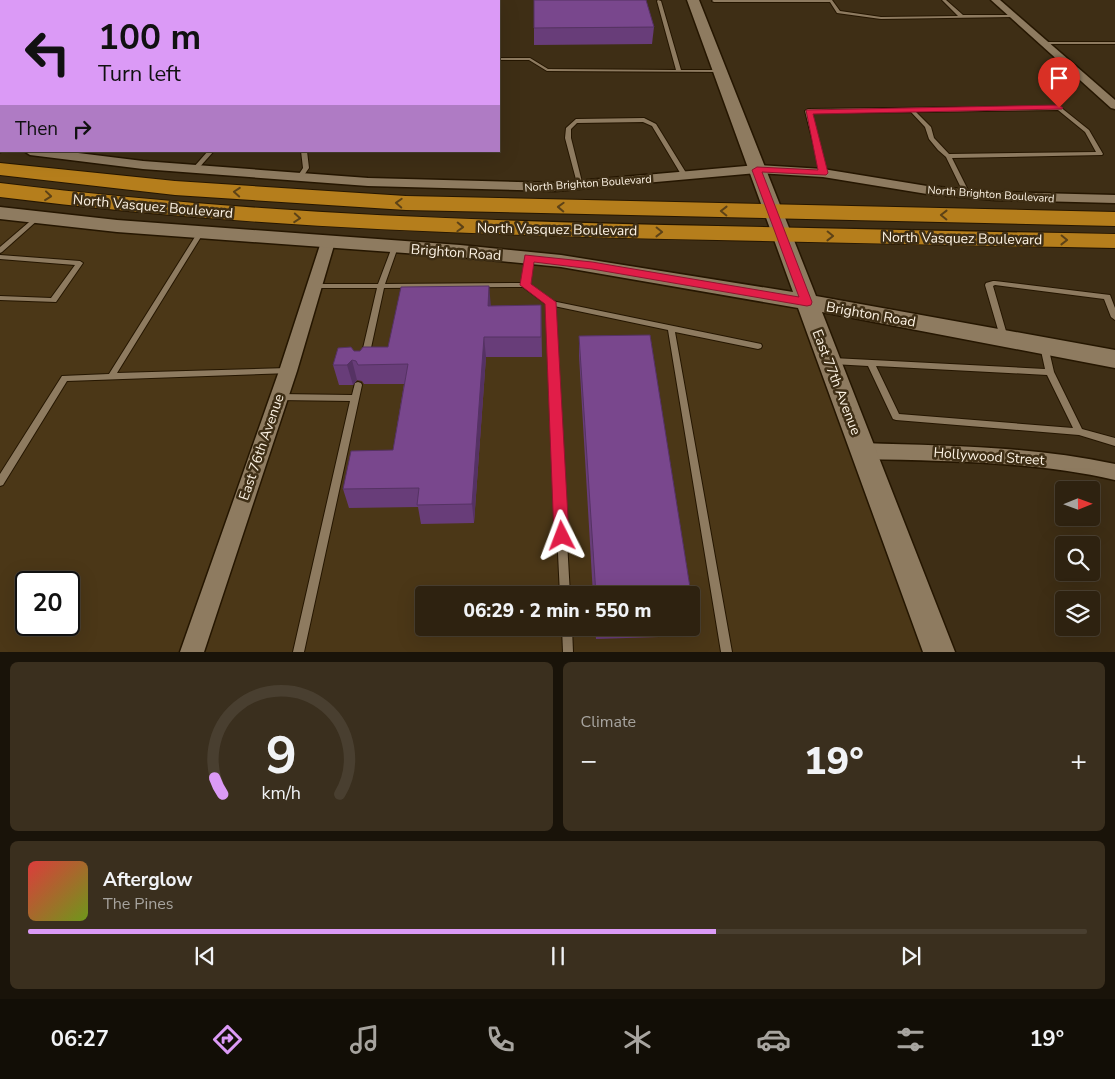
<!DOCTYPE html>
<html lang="en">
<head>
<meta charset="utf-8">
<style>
	body { margin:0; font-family:"Nunito Sans",sans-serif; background:#3a2f1e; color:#f1f3f6; height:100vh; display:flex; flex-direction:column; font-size:19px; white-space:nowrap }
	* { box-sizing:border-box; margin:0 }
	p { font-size:16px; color:#a7a49f }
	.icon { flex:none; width:28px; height:28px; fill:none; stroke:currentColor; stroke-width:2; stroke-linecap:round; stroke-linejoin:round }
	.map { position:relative; height:652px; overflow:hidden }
	.details { display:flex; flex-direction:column; gap:10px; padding:10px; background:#191309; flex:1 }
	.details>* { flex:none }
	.guide { position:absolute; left:0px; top:0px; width:500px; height:152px; box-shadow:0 5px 20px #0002,0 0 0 1px #493f30; background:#db9af6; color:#111; overflow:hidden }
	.needle { width:32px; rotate:89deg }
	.fabs { position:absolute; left:1055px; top:481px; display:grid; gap:10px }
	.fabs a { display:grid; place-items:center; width:45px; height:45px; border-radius:5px; background:#2e2210; box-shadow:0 5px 20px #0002,0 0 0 1px #493f30; font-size:25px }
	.speed { position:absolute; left:15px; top:571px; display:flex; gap:10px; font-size:25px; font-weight:700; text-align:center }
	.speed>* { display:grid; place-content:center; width:65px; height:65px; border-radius:50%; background:#2e2210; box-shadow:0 5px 20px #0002,0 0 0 1px #493f30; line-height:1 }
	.speed .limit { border:2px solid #111; border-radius:8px; background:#fff; color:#111 }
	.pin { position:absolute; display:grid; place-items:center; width:42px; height:42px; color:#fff; margin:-51px -21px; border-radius:50% 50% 50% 0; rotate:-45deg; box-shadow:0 0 5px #0007 }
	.pin .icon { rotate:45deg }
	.me { position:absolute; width:55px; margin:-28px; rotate:357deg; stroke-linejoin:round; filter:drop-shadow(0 0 4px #0008) }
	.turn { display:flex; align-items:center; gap:18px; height:105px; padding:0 15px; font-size:22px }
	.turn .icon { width:65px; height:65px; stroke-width:2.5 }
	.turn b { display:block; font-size:35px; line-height:42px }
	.then { display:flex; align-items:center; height:48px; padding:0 15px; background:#0003; gap:10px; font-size:19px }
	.big { font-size:38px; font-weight:800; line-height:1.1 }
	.details .widget { flex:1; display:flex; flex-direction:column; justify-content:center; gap:8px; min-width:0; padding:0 18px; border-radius:8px; background:#3a2f1e }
	.details .dial { align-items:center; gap:0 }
	.dial svg { height:130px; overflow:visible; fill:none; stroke:#493f30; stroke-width:7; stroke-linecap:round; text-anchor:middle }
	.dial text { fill:#f1f3f6; stroke:none }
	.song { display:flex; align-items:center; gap:15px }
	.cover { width:60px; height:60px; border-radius:8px; background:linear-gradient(135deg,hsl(0 70% 55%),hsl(80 70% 35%)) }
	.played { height:5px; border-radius:2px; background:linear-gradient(90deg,#db9af6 65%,#493f30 65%) }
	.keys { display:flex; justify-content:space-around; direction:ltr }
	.heat { display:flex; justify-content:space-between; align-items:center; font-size:28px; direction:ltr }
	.details .tiles { flex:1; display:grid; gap:10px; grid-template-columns:1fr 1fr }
	.widget:last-child { grid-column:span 2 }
	.trip { position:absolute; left:415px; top:586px; width:285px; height:50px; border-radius:5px; background:#2e2210; box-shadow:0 5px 20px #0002,0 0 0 1px #493f30; font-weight:800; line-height:50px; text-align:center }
	.tabs { display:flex; height:80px; justify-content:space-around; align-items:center; background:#120e06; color:#a7a49f }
	.tabs .icon { width:35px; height:35px }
	.tabs .on { color:#db9af6 }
	.tabs b { font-size:22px; color:#f1f3f6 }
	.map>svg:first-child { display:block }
	.built { fill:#4b3717; fill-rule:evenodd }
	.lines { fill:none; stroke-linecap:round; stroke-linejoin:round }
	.lane-casing { stroke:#251600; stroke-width:2 }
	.street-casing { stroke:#251600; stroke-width:3 }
	.secondary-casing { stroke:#251600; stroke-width:3 }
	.highway-casing { stroke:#251600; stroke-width:2 }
	.lane { fill:#8e7b60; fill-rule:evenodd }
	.street { fill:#8e7b60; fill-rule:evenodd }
	.secondary { fill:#8e7b60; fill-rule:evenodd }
	.highway { fill:#b57e1c; fill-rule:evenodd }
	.wall { fill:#683d79 }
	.shaded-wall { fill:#553263 }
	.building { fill:#79478d; stroke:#553263 }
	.oneway { stroke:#5c4217 }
	.route { fill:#e11d48; stroke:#92132f }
	.labels { text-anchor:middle; stroke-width:5; stroke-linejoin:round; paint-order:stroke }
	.far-street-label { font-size:11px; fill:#fcf2e3; stroke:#3e2e15 }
	.street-label { font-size:14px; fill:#fcf2e3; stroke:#3e2e15 }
</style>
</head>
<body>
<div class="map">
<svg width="1115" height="652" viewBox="0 0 1115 652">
	<rect width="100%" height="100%" fill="#3e2e15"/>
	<path class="built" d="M 0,213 L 460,251 L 801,302 L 941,652 L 0,652 ZM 26,582 L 69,582 L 69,625 L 26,625 ZM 424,595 L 691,595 L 691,628 L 424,628 Z"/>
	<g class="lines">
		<defs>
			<g id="lane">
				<polygon points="122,0 127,0 126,1 121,1"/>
				<polygon points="658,0 661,1 681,70 719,70 721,71 721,72 547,71 529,60 499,60 499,58 530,58 548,69 676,70 657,1"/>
				<polygon points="713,0 832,0 840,11 881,17 958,16 942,0 946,0 963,15 1013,15 1015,16 1013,17 881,19 837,13 830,2 714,2 712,1"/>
				<rect x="0" y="20" width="1" height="2"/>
				<polygon points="1041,42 1115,42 1115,44 1043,44 1041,43"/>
				<path d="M 1059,106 L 1089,130 L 1103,154 L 1102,155 L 952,158 L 970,194 L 967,196 L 964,194 L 946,157 L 938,150 L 929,139 L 925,127 L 911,112 L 811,113 L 826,173 L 825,174 L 821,174 L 805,111 L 808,109 ZM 1058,110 L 1085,132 L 1096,152 L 949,154 L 934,138 L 931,127 L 916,112 Z"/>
				<polygon points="644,118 656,124 688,176 687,177 683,177 682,176 652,126 643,122 577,123 571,129 571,138 583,186 580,188 578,187 565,138 566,128 576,119"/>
				<polygon points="1,134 1,138 0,139 0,135"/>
				<polygon points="208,151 214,151 197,170 193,170 193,168"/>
				<polygon points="301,151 307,151 309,168 302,178 300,179 297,177 303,168"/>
				<polygon points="37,216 40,218 39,219 2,252 0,253 0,247 35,217"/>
				<polygon points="201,230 204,232 117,373 288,368 291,369 292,371 291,373 67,381 3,485 0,486 0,474 62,376 109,374 198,232"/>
				<polygon points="395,245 398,247 385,284 522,283 526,258 529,256 532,258 529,284 552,301 761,344 762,346 761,348 758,349 675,332 732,652 721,652 668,330 554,306 570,595 560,595 546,304 523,287 384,288 369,357 368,359 362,359 361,357 377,288 314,288 310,286 314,284 378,284 392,247"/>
				<polygon points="0,255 80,261 83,263 56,302 0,300 0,296 51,298 75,265 0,259"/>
				<polygon points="993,281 995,281 1110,295 1115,308 1115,320 1111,317 1104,299 995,285 993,286 1008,338 1007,340 1001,340 985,285 986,283"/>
				<path d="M 1044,343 L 1048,346 L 1054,372 L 1082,429 L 1115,438 L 1115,446 L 1079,435 L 896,420 L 893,419 L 892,417 L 868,366 L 833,364 L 830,363 L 829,361 L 830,359 L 833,358 L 1045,369 L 1040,346 ZM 876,366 L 1047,375 L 1073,428 L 899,414 Z"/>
				<polygon points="358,382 361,383 362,385 304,652 293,652 350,401 279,400 276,399 275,397 276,395 279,394 352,395 355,383"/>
				<polygon points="562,628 572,628 573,652 563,652"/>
			</g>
			<g id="street">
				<polygon points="991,0 1000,0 1115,100 1115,109 1111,108"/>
				<polygon points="0,144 1,151 3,151 0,152"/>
				<polygon points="24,151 62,151 143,161 368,178 555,183 757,165 823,169 927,186 995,192 1115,195 1115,203 995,200 927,194 823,177 757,173 555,191 368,186 143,169 30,155"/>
				<polygon points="328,238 333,239 335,242 297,371 204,652 180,652 279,371 321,242 323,239"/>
				<path d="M 863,443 C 948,446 1032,446 1115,464 L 1115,480 C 1032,461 948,461 863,459 L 856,456 L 853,451 L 856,446 Z"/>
			</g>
			<polygon id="secondary" points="687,0 699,0 816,296 1115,350 1115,368 822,312 955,652 923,652 798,308 561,267 460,257 117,232 0,219 0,207 117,220 460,245 561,255 793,292"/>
			<g id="highway">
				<polygon points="0,163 175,181 406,196 1115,212 1115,226 406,210 175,195 0,175"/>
				<path d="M 0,183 C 238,213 477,221 717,226 C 849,229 982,232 1115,234 L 1115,248 C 982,246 849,243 717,240 C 477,235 238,227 0,197 Z"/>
			</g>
		</defs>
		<use href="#lane" class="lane-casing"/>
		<use href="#street" class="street-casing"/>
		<use href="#secondary" class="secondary-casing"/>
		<use href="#highway" class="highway-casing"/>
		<use href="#lane" class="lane"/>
		<use href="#street" class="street"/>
		<use href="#secondary" class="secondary"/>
		<use href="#highway" class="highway"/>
	</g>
	<g class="wall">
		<polygon points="0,0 69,0 67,1 1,1 1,6 0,6"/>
		<polygon points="654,27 652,44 534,45 534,28"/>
		<polygon points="541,305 542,357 486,357 474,523 421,524 418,507 349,508 343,489 393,450 404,384 364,384 362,381 357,380 353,385 339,385 333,365 354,351 360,351 388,347 491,306"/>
		<polygon points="650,335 695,619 690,636 596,639 595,628 691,628 691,595 593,595 579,356 579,336"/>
	</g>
	<g class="shaded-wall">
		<polygon points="51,0 69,0 67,1 52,1"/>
		<polygon points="489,286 491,306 488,306"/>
		<polygon points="484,337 486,357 474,523 472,504"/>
		<polygon points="352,360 357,380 353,385 347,365"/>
	</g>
	<g class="building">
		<polygon points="534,0 646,0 654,27 534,28"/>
		<polygon points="489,286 488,306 541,305 541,337 484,337 472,504 417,505 419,488 343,489 351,451 393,450 408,364 358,365 356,361 352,360 347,365 333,365 338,348 351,347 354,351 360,351 363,347 388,347 401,287"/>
		<polygon points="650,335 695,619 691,619 691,595 596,595 579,336"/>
	</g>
	<defs><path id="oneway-chevron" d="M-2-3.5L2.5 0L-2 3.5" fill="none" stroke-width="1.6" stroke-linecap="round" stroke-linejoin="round" transform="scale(1.25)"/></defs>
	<g class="oneway">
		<use href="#oneway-chevron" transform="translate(237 192) rotate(-176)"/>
		<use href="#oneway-chevron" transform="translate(48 196) rotate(6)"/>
		<use href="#oneway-chevron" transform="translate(399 203) rotate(-177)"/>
		<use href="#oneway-chevron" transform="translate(561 207) rotate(-178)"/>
		<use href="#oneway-chevron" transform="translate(724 211) rotate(-179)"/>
		<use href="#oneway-chevron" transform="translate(944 215) rotate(-179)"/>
		<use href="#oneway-chevron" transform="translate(297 218) rotate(4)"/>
		<use href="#oneway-chevron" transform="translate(460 227) rotate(2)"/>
		<use href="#oneway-chevron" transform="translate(659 232) rotate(1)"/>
		<use href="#oneway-chevron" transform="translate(830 236) rotate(1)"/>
		<use href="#oneway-chevron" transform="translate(1064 240) rotate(1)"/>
	</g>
	<polygon class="route" points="1059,105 1063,108 1062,109 813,114 828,173 826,175 762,172 812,302 811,305 807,306 592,269 534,262 531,284 556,302 569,536 567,541 562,543 557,541 554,536 545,304 520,285 525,255 592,262 799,297 752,170 757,167 818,170 806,110"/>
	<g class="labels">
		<g class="far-street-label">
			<text transform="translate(588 183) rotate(-4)" y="4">North Brighton Boulevard</text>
			<text transform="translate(991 194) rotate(4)" y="4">North Brighton Boulevard</text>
		</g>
		<g class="street-label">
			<text transform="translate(153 206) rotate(5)" y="5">North Vasquez Boulevard</text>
			<text transform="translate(557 229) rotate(1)" y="5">North Vasquez Boulevard</text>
			<text transform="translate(962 238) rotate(1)" y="5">North Vasquez Boulevard</text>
			<text transform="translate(456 252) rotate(4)" y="5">Brighton Road</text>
			<text transform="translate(871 314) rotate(10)" y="5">Brighton Road</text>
			<text transform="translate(837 382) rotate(69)" y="5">East 77th Avenue</text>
			<text transform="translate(261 447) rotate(-71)" y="5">East 76th Avenue</text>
			<text transform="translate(989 456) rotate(4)" y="5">Hollywood Street</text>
		</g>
	</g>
</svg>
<div class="fabs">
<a><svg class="needle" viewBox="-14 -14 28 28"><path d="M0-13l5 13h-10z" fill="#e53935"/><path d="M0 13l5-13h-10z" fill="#a7a49f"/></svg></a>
<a><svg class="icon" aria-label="search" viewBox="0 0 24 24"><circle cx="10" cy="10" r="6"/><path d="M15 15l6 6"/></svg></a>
<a><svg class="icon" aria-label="layers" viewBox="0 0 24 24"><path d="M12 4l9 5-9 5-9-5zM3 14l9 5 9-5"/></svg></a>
</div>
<div class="speed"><div class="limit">20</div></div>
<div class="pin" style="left:1059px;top:108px;background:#d93025"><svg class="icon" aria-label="arrive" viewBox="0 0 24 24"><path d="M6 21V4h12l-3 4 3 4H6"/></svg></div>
<svg class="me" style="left:562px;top:536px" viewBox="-20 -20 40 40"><path d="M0-17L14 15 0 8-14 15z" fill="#e11d48" stroke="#fff" stroke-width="4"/></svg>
<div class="trip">06:29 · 2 min · 550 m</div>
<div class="guide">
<div class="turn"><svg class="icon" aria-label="left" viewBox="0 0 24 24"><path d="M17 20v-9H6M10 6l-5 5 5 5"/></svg><div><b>100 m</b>Turn left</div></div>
<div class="then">Then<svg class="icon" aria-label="right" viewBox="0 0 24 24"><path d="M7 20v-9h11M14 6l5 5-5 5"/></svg></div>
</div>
</div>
<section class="details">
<div class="tiles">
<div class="widget dial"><svg viewBox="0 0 100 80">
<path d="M14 69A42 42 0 1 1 86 69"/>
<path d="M14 69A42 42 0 0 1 9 59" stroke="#db9af6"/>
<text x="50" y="56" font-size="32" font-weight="700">9</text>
<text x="50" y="72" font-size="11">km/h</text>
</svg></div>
<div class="widget"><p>Climate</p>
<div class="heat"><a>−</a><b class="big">19°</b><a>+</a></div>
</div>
<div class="widget">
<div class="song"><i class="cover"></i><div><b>Afterglow</b><p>The Pines</p></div></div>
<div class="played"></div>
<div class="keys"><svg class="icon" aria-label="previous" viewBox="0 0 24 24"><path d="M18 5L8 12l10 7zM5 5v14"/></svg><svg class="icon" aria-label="pause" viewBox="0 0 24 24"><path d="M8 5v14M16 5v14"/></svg><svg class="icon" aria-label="next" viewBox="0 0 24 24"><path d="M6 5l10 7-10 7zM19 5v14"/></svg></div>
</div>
</div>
</section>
<nav class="tabs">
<b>06:27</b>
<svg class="icon on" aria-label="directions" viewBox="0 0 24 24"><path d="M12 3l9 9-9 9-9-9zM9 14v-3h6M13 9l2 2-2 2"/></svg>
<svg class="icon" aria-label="music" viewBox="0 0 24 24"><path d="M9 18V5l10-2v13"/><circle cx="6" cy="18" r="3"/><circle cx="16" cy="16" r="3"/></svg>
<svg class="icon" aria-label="phone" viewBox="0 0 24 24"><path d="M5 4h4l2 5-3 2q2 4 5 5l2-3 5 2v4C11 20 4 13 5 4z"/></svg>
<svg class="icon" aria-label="climate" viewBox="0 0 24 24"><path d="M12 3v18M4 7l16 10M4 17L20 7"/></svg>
<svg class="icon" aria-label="car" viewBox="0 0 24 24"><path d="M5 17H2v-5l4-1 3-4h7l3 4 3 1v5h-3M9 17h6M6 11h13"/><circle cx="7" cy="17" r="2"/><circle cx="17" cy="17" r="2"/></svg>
<svg class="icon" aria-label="filters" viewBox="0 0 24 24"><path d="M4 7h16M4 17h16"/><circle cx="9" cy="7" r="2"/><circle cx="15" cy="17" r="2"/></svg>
<b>19°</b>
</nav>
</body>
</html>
